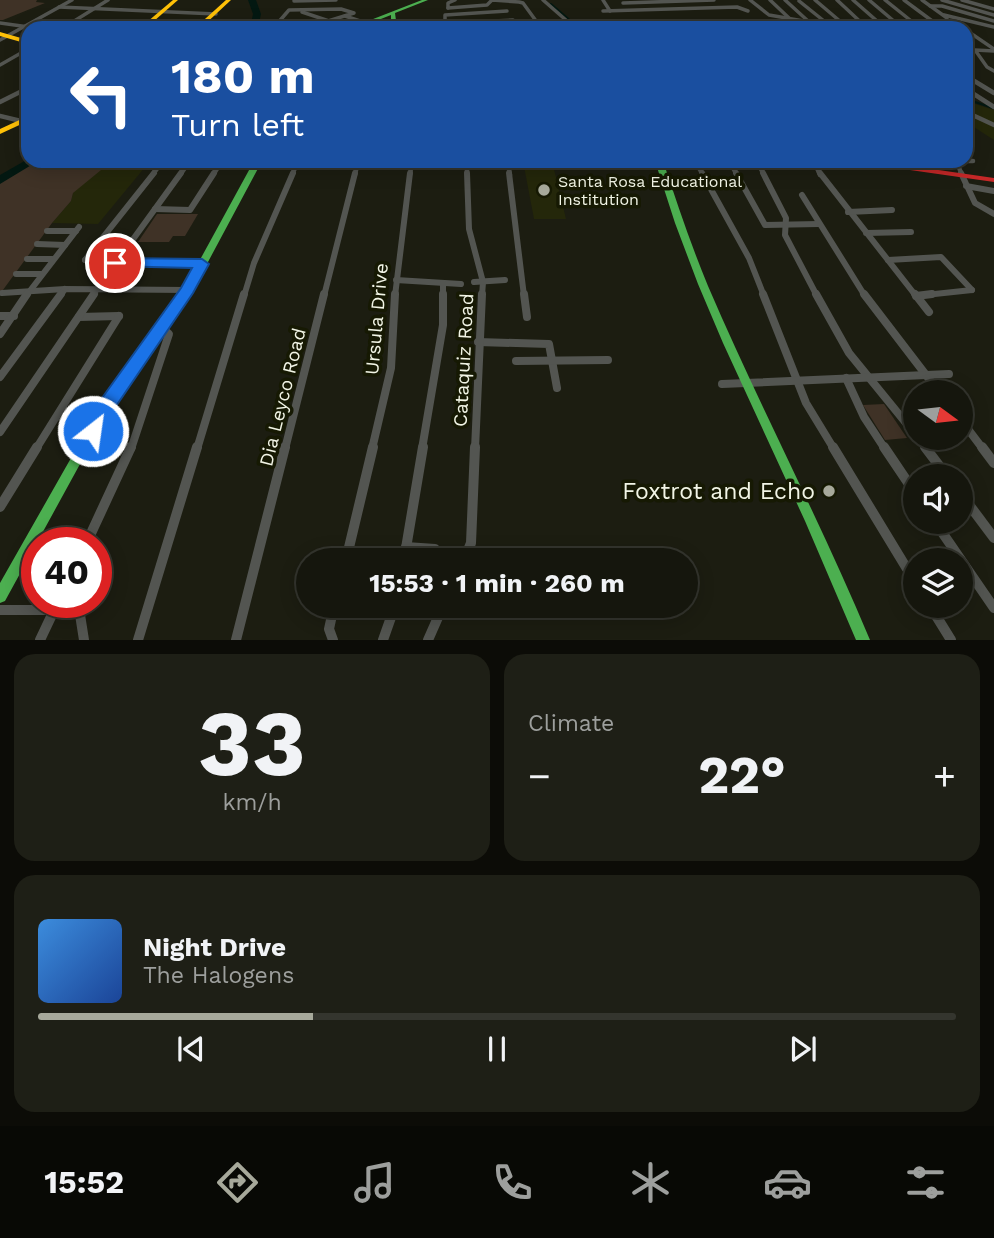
<!DOCTYPE html>
<html lang="en">
<head>
<meta charset="utf-8">
<style>
	body { margin:0; font-family:"Work Sans",sans-serif; background:#1e1f16; color:#f1f3f6; height:100vh; display:flex; flex-direction:column; font-size:26px; white-space:nowrap }
	* { box-sizing:border-box; margin:0 }
	p { font-size:23px; color:#9d9f9d }
	.icon { flex:none; width:38px; height:38px; fill:none; stroke:currentColor; stroke-width:2; stroke-linecap:round; stroke-linejoin:round }
	.map { position:relative; height:640px; overflow:hidden }
	.details { display:flex; flex-direction:column; gap:14px; padding:14px; background:#0c0c07; flex:1 }
	.details>* { flex:none }
	.banner { position:absolute; left:21px; top:21px; width:952px; height:147px; border-radius:21px; box-shadow:0 4px 18px #0003,0 0 0 2px #34352e; background:#1a4fa0; color:#fff; overflow:hidden }
	.needle { width:46px; rotate:105deg }
	.buttons { position:absolute; left:903px; top:380px; display:grid; gap:14px }
	.buttons a { display:grid; place-items:center; width:70px; height:70px; border-radius:50%; background:#15160d; box-shadow:0 4px 18px #0003,0 0 0 2px #34352e; font-size:35px }
	.speed { position:absolute; left:21px; top:527px; display:flex; gap:14px; font-size:35px; font-weight:700; text-align:center }
	.speed>* { display:grid; place-content:center; width:91px; height:91px; border-radius:50%; background:#15160d; box-shadow:0 4px 18px #0003,0 0 0 2px #34352e; line-height:1 }
	.speed .limit { border:10px solid #d22; background:#fff; color:#111 }
	.pin { position:absolute; display:grid; place-items:center; width:60px; height:60px; color:#fff; margin:-30px; border:4px solid #fff; border-radius:50%; box-shadow:0 2px 7px #0007 }
	.me { position:absolute; width:77px; margin:-38px; rotate:30deg; stroke-linejoin:round; filter:drop-shadow(0 0 5px #0008) }
	.turn { display:flex; align-items:center; gap:24px; height:147px; padding:0 35px; font-size:32px }
	.turn .icon { width:91px; height:91px; stroke-width:2.5 }
	.turn b { display:block; font-size:49px; line-height:60px }
	.big { font-size:52px; font-weight:700; line-height:1.1 }
	.details .widget { flex:1; display:flex; flex-direction:column; justify-content:center; gap:10px; min-width:0; padding:0 24px; border-radius:21px; background:#1e1f16 }
	.details .dial { align-items:center; gap:0 }
	.dial b { font-size:91px; line-height:1 }
	.song { display:flex; align-items:center; gap:21px }
	.cover { width:84px; height:84px; border-radius:10px; background:linear-gradient(135deg,hsl(210 70% 55%),hsl(220 70% 35%)) }
	.played { height:7px; border-radius:4px; background:linear-gradient(90deg,#a7a99b 30%,#34352e 30%) }
	.keys { display:flex; justify-content:space-around; direction:ltr }
	.heat { display:flex; justify-content:space-between; align-items:center; font-size:38px; direction:ltr }
	.details .tiles { flex:1; display:grid; gap:14px; grid-template-columns:1fr 1fr }
	.widget:last-child { grid-column:span 2 }
	.trip { position:absolute; left:296px; top:548px; width:402px; height:70px; border-radius:35px; background:#15160d; box-shadow:0 4px 18px #0003,0 0 0 2px #34352e; font-weight:700; line-height:70px; text-align:center }
	.tabs { display:flex; height:112px; justify-content:space-around; align-items:center; background:#080905; color:#9d9f9d }
	.tabs .icon { width:49px; height:49px }
	.tabs .on { color:#a7a99b }
	.tabs b { font-size:32px; color:#f1f3f6 }
	.map>svg:first-child { display:block }
	.built { fill:#24270a }
	.green { fill:#3f3226 }
	.lines { fill:none; stroke-linecap:round; stroke-linejoin:round }
	.stream { stroke:#031811; stroke-width:2 }
	.river { fill:#031811; fill-rule:evenodd }
	.street-far4 { stroke:#535551; stroke-width:3.5 }
	.street-far3 { stroke:#535551; stroke-width:4.5 }
	.street-far2 { stroke:#535551; stroke-width:6 }
	.street-far1 { stroke:#535551; stroke-width:8 }
	.street { stroke:#535551; stroke-width:10 }
	.fast { fill:#4caf50; fill-rule:evenodd }
	.slow { fill:#ffc107; fill-rule:evenodd }
	.jam { fill:#c62828; fill-rule:evenodd }
	.route { fill:#1a73e8; stroke:#114b97; stroke-width:2 }
	.poi-dot { fill:#a7a99b; stroke:#161903; stroke-width:2.5 }
	.labels { text-anchor:middle; stroke-width:7; stroke-linejoin:round; paint-order:stroke }
	.far-poi-label { font-size:16px; fill:#f2f5e6; stroke:#161903; text-anchor:start }
	.street-label { font-size:19px; fill:#f2f5e6; stroke:#161903 }
	.near-poi-label { font-size:23px; fill:#f2f5e6; stroke:#161903; text-anchor:end }
</style>
</head>
<body>
<div class="map">
<svg width="994" height="640" viewBox="0 0 994 640">
	<rect width="100%" height="100%" fill="#1c1d11"/>
	<g class="built">
		<polygon points="966,101 994,110 994,140 966,122"/>
		<polygon points="112,161 150,161 98,224 52,223 71,201 73,193 80,184"/>
		<polygon points="523,161 552,161 566,219 534,219"/>
	</g>
	<g class="green">
		<polygon points="0,0 37,0 36,2 45,3 3,20 0,20"/>
		<polygon points="35,161 112,161 73,193 71,201 52,223 0,294 0,183"/>
		<polygon points="157,214 198,214 185,236 173,236 169,242 138,242"/>
		<polygon points="884,404 907,438 885,440 863,405"/>
	</g>
	<g class="lines">
		<g class="stream">
			<polyline points="551,4 579,28"/>
			<polyline points="966,99 993,108"/>
		</g>
		<g class="river">
			<polygon points="248,0 256,0 261,14 258,28 250,28 253,14"/>
			<polygon points="28,159 28,161 38,161 0,184 0,175"/>
		</g>
		<g class="street-far4">
			<polyline points="543,0 575,28"/>
			<polyline points="603,0 610,11"/>
			<polyline points="750,0 769,15 844,28"/>
			<polyline points="770,0 789,18"/>
			<polyline points="785,0 808,21"/>
			<polyline points="815,0 848,28"/>
			<polyline points="837,0 867,28"/>
			<polyline points="853,0 885,28"/>
			<polyline points="869,0 902,28"/>
			<polyline points="885,0 920,28"/>
			<polyline points="904,0 939,26 958,26"/>
			<polyline points="922,0 947,18"/>
			<polyline points="942,0 994,15"/>
			<polyline points="962,0 994,9"/>
			<polyline points="294,1 336,0"/>
			<polyline points="799,1 829,25"/>
			<polyline points="623,3 714,0"/>
			<polyline points="930,6 942,6 994,21"/>
			<polyline points="59,7 216,14"/>
			<polyline points="448,8 487,5 492,0 519,2 523,3 539,25 569,22"/>
			<polyline points="448,8 448,3 455,0"/>
			<polygon points="341,9 354,13 312,26 276,25 289,10"/>
			<polyline points="603,11 737,7 748,11"/>
			<polyline points="302,12 329,21"/>
			<polyline points="944,15 994,27"/>
			<polyline points="345,16 366,23"/>
			<polyline points="0,23 36,28"/>
			<polyline points="445,23 445,15 507,11"/>
			<polyline points="761,25 798,28"/>
			<polyline points="63,28 108,0"/>
			<polyline points="422,28 426,24 513,20"/>
			<polyline points="514,28 517,28"/>
			<polyline points="966,30 994,49"/>
			<polyline points="0,40 72,0"/>
			<polyline points="994,51 975,50 987,67 994,71"/>
			<polyline points="0,65 28,49"/>
			<polyline points="966,76 969,78"/>
		</g>
		<g class="street-far3">
			<polyline points="966,76 994,93"/>
			<polyline points="966,89 994,107"/>
			<polyline points="0,102 28,88"/>
			<polyline points="966,112 994,125"/>
			<polyline points="0,116 21,121"/>
			<polyline points="467,161 467,175"/>
			<polyline points="508,161 510,175"/>
			<polyline points="695,161 703,175"/>
			<polyline points="729,161 737,175"/>
			<polyline points="757,161 764,175"/>
			<polyline points="814,161 820,175"/>
			<polyline points="946,161 973,161"/>
			<polyline points="957,163 962,175"/>
			<polyline points="159,166 187,166"/>
			<polyline points="152,175 163,161"/>
			<polyline points="180,175 190,161"/>
			<polyline points="213,175 222,161"/>
			<polyline points="292,175 298,161"/>
			<polyline points="355,175 358,161"/>
			<polyline points="410,175 412,161"/>
		</g>
		<g class="street-far2">
			<polyline points="467,173 469,229 483,282 482,296"/>
			<polyline points="509,173 524,296"/>
			<polyline points="702,173 749,258 764,296"/>
			<polyline points="736,173 765,225 819,224"/>
			<polyline points="763,173 786,218 785,235 817,296"/>
			<polyline points="820,173 916,296"/>
			<polyline points="961,173 975,203 994,214"/>
			<polyline points="966,186 994,191"/>
			<polyline points="802,195 865,296"/>
			<polyline points="155,209 190,210 214,173"/>
			<polyline points="848,212 892,210"/>
			<polyline points="47,231 76,231"/>
			<polyline points="866,233 911,232"/>
			<polyline points="37,244 65,245"/>
			<polyline points="27,259 53,259"/>
			<polyline points="85,260 154,173"/>
			<polyline points="85,260 202,264"/>
			<polyline points="888,260 941,257 972,290"/>
			<polyline points="16,274 41,274"/>
			<polyline points="396,280 461,284"/>
			<polyline points="474,282 505,280"/>
			<polyline points="443,283 443,296"/>
			<polyline points="2,293 65,289 188,290"/>
			<polyline points="26,296 79,227"/>
			<polyline points="60,296 65,289"/>
			<polyline points="92,296 181,173"/>
			<polyline points="244,296 254,263 293,173"/>
			<polyline points="324,296 355,173"/>
			<polyline points="395,296 410,173"/>
			<polyline points="916,296 972,290"/>
		</g>
		<g class="street-far1">
			<polyline points="524,294 527,317"/>
			<polyline points="763,294 806,403 834,449"/>
			<polyline points="816,294 849,353 915,434"/>
			<polyline points="864,294 939,392"/>
			<polyline points="915,294 929,312"/>
			<polyline points="916,296 932,294"/>
			<polyline points="0,316 14,316"/>
			<polyline points="79,317 119,316"/>
			<polyline points="0,334 27,294"/>
			<polyline points="478,342 549,344 557,388"/>
			<polyline points="516,361 608,360"/>
			<polyline points="0,377 61,294"/>
			<polyline points="846,378 864,417 885,449"/>
			<polyline points="722,384 949,374"/>
			<polyline points="961,420 983,449"/>
			<polyline points="0,432 94,294"/>
			<polyline points="918,438 926,449"/>
			<polyline points="36,449 119,316"/>
			<polyline points="131,449 169,334 160,326"/>
			<polyline points="197,449 244,294"/>
			<polyline points="285,449 324,294"/>
			<polyline points="372,449 391,368 395,294"/>
			<polyline points="422,449 443,325 443,294"/>
			<polyline points="475,449 482,294"/>
		</g>
		<g class="street">
			<polyline points="833,447 915,582"/>
			<polyline points="884,447 915,493"/>
			<polyline points="925,447 947,476"/>
			<polyline points="982,447 994,463"/>
			<polyline points="961,494 994,538"/>
			<polyline points="0,507 37,447"/>
			<polyline points="935,522 994,608"/>
			<polyline points="87,542 131,447"/>
			<polyline points="406,547 435,549"/>
			<polyline points="346,560 373,447"/>
			<polyline points="404,560 423,447"/>
			<polyline points="464,560 471,543 475,447"/>
			<polyline points="78,602 84,640"/>
			<polyline points="930,606 951,640"/>
			<polyline points="0,610 54,610"/>
			<polyline points="40,640 58,602"/>
			<polyline points="138,640 197,447"/>
			<polyline points="236,640 285,447"/>
			<polyline points="333,640 329,629 334,606"/>
			<polyline points="383,640 395,606"/>
			<polyline points="428,640 443,606"/>
		</g>
		<g class="fast">
			<polygon points="422,0 428,0 395,13 397,28 391,28 391,15 358,28 350,28"/>
			<polygon points="254,161 262,161 193,290 108,413 5,601 0,603 0,583 100,407 184,289"/>
			<path d="M 655,161 L 663,161 C 677,203 691,245 708,286 C 759,405 820,520 870,640 L 856,640 L 805,521 L 723,343 L 698,284 L 675,223 Z"/>
		</g>
		<g class="slow">
			<polygon points="173,0 178,0 146,28 140,28"/>
			<polygon points="226,0 231,0 201,28 195,28"/>
			<polygon points="0,32 28,40 28,44 0,36"/>
			<polygon points="28,116 28,121 0,134 0,129"/>
		</g>
		<polygon class="jam" points="857,161 876,161 994,178 994,182 861,163"/>
	</g>
	<polygon class="route" points="115,258 202,259 209,264 193,293 110,415 99,436 93,438 86,436 83,431 97,405 181,288 192,268 110,266 108,263"/>
	<g class="poi-dot">
		<circle cx="544" cy="190" r="7"/>
		<circle cx="829" cy="491" r="7"/>
	</g>
	<g class="labels">
		<g class="far-poi-label">
			<text x="558" y="187">Santa Rosa Educational<tspan x="558" dy="18">Institution</tspan></text>
		</g>
		<g class="street-label">
			<text transform="translate(376 319) rotate(-85)" y="7">Ursula Drive</text>
			<text transform="translate(463 360) rotate(-87)" y="7">Cataquiz Road</text>
			<text transform="translate(282 397) rotate(-76)" y="7">Dia Leyco Road</text>
		</g>
		<g class="near-poi-label">
			<text x="815" y="499">Foxtrot and Echo</text>
		</g>
	</g>
</svg>
<div class="buttons">
<a><svg class="needle" viewBox="-14 -14 28 28"><path d="M0-13l5 13h-10z" fill="#e53935"/><path d="M0 13l5-13h-10z" fill="#9d9f9d"/></svg></a>
<a><svg class="icon" aria-label="sound" viewBox="0 0 24 24"><path d="M4 9h4l5-4v14l-5-4H4zM17 9q2 3 0 6"/></svg></a>
<a><svg class="icon" aria-label="layers" viewBox="0 0 24 24"><path d="M12 4l9 5-9 5-9-5zM3 14l9 5 9-5"/></svg></a>
</div>
<div class="speed"><div class="limit">40</div></div>
<div class="pin" style="left:115px;top:263px;background:#d93025"><svg class="icon" aria-label="arrive" viewBox="0 0 24 24"><path d="M6 21V4h12l-3 4 3 4H6"/></svg></div>
<svg class="me" style="left:93px;top:431px" viewBox="-20 -20 40 40"><circle r="17" fill="#1a73e8" stroke="#fff" stroke-width="3"/><path d="M0-11L8 9 0 5-8 9z" fill="#fff"/></svg>
<div class="trip">15:53 · 1 min · 260 m</div>
<div class="banner">
<div class="turn"><svg class="icon" aria-label="left" viewBox="0 0 24 24"><path d="M17 20v-9H6M10 6l-5 5 5 5"/></svg><div><b>180 m</b>Turn left</div></div>
</div>
</div>
<section class="details">
<div class="tiles">
<div class="widget dial"><b>33</b><p>km/h</p></div>
<div class="widget"><p>Climate</p>
<div class="heat"><a>−</a><b class="big">22°</b><a>+</a></div>
</div>
<div class="widget">
<div class="song"><i class="cover"></i><div><b>Night Drive</b><p>The Halogens</p></div></div>
<div class="played"></div>
<div class="keys"><svg class="icon" aria-label="previous" viewBox="0 0 24 24"><path d="M18 5L8 12l10 7zM5 5v14"/></svg><svg class="icon" aria-label="pause" viewBox="0 0 24 24"><path d="M8 5v14M16 5v14"/></svg><svg class="icon" aria-label="next" viewBox="0 0 24 24"><path d="M6 5l10 7-10 7zM19 5v14"/></svg></div>
</div>
</div>
</section>
<nav class="tabs">
<b>15:52</b>
<svg class="icon on" aria-label="directions" viewBox="0 0 24 24"><path d="M12 3l9 9-9 9-9-9zM9 14v-3h6M13 9l2 2-2 2"/></svg>
<svg class="icon" aria-label="music" viewBox="0 0 24 24"><path d="M9 18V5l10-2v13"/><circle cx="6" cy="18" r="3"/><circle cx="16" cy="16" r="3"/></svg>
<svg class="icon" aria-label="phone" viewBox="0 0 24 24"><path d="M5 4h4l2 5-3 2q2 4 5 5l2-3 5 2v4C11 20 4 13 5 4z"/></svg>
<svg class="icon" aria-label="climate" viewBox="0 0 24 24"><path d="M12 3v18M4 7l16 10M4 17L20 7"/></svg>
<svg class="icon" aria-label="car" viewBox="0 0 24 24"><path d="M5 17H2v-5l4-1 3-4h7l3 4 3 1v5h-3M9 17h6M6 11h13"/><circle cx="7" cy="17" r="2"/><circle cx="17" cy="17" r="2"/></svg>
<svg class="icon" aria-label="filters" viewBox="0 0 24 24"><path d="M4 7h16M4 17h16"/><circle cx="9" cy="7" r="2"/><circle cx="15" cy="17" r="2"/></svg>
</nav>
</body>
</html>
